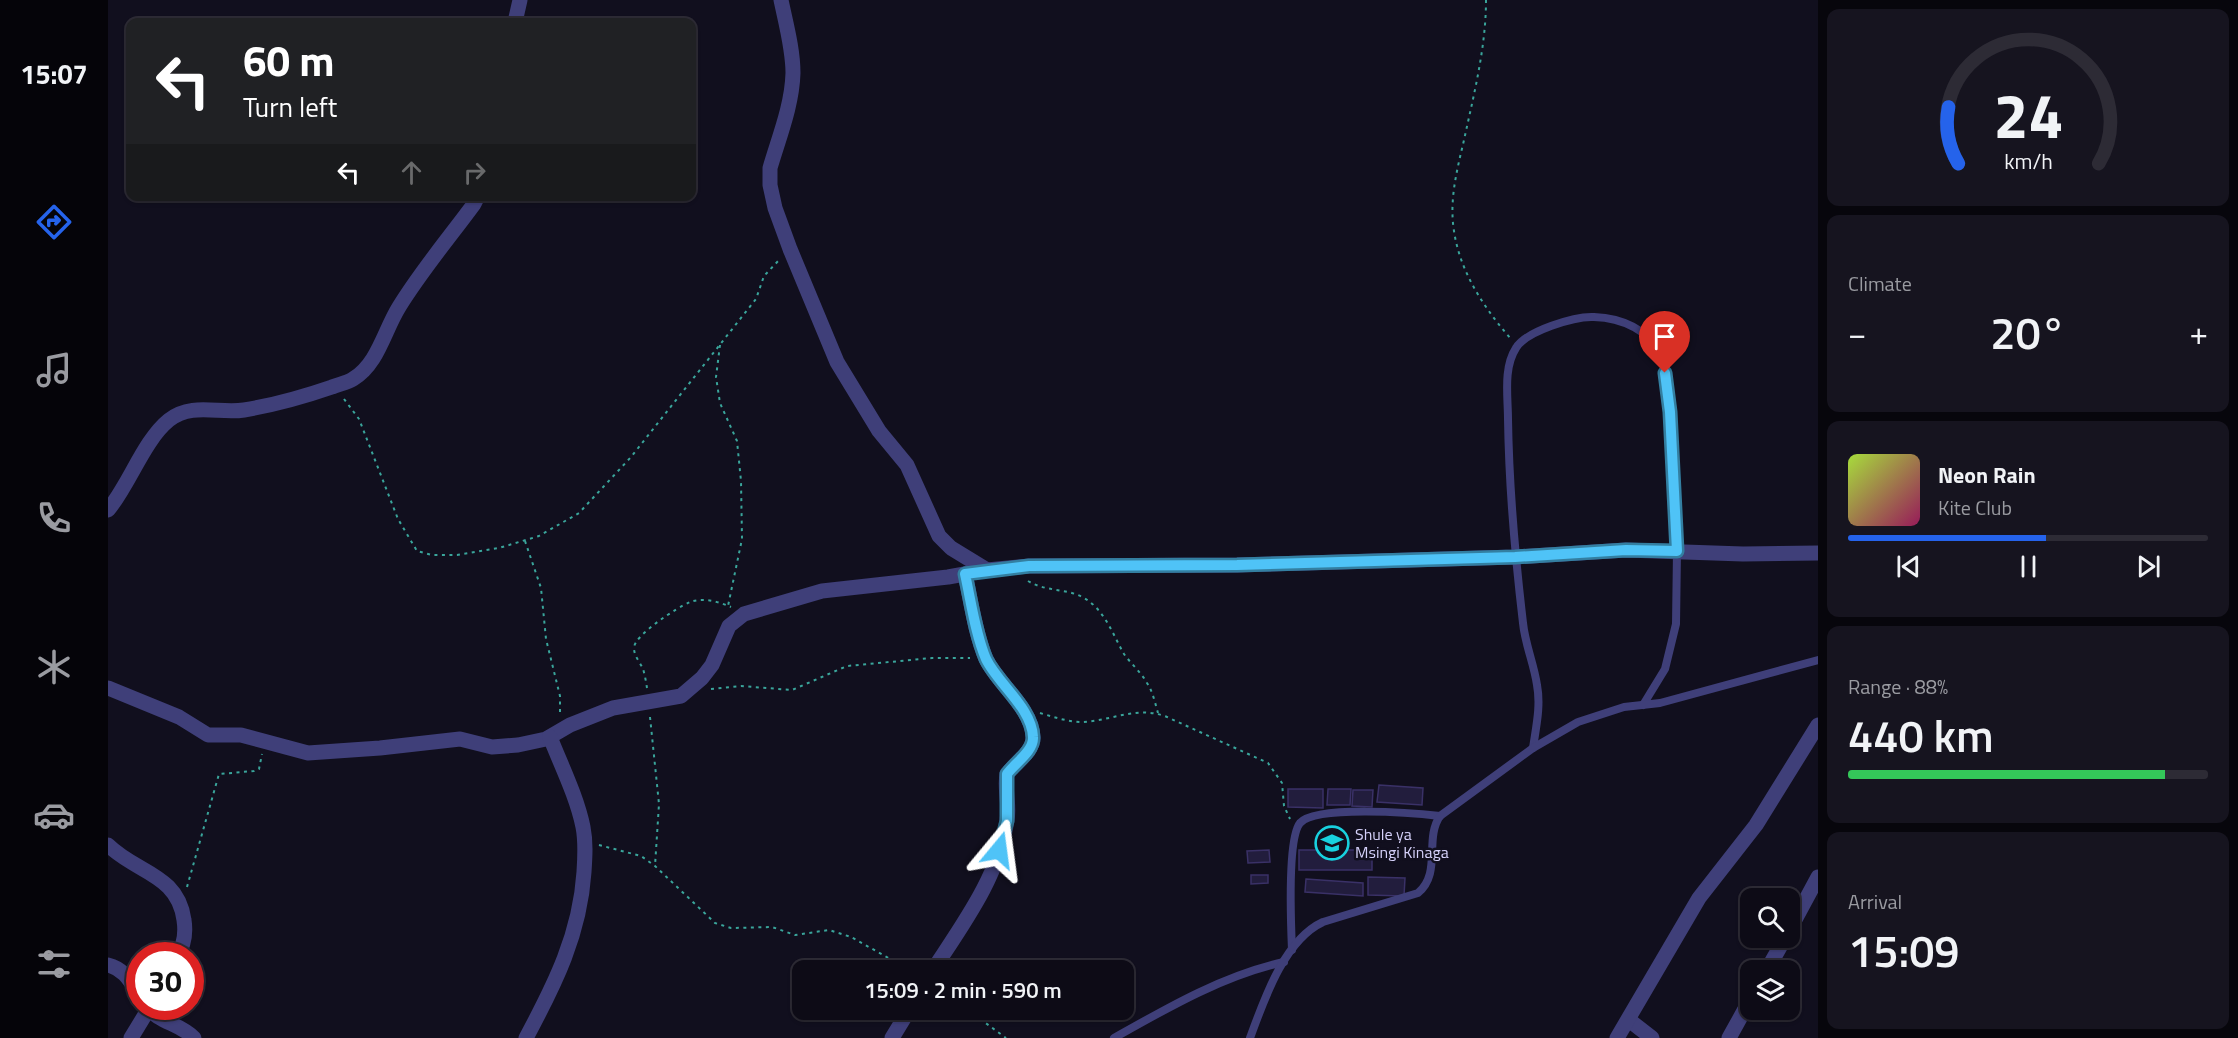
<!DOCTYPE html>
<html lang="en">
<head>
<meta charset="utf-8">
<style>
	body { margin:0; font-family:"Titillium Web",sans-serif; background:#16141f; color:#f1f3f6; height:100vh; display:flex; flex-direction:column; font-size:22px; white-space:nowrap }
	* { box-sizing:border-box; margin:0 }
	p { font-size:20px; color:#9a9ba1 }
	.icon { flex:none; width:33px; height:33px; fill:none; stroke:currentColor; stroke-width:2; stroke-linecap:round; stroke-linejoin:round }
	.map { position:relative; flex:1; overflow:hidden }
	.sheet { display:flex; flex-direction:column; gap:9px; padding:9px; background:#07060c; width:420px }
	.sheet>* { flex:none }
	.hud { position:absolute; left:18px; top:18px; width:570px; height:183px; border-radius:12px; box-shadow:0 2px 4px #0004,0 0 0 2px #2d2b35; background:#202124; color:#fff; overflow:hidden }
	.tools { position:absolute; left:1632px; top:888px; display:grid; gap:12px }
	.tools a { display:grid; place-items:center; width:60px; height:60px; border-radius:12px; background:#0d0b16; box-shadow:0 2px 4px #0004,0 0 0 2px #2d2b35; font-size:30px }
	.speed { position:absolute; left:18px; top:942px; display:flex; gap:12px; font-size:30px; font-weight:700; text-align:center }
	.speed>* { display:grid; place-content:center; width:78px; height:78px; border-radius:50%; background:#0d0b16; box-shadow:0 2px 4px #0004,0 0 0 2px #2d2b35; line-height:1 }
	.speed .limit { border:9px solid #d22; background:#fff; color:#111 }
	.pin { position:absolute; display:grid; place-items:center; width:51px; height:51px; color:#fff; margin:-62px -26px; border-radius:50% 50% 50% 0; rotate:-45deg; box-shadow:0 0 6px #0007 }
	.pin .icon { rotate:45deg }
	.me { position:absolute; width:66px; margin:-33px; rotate:16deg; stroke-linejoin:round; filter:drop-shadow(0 0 4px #0008) }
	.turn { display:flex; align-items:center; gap:21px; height:126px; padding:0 18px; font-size:27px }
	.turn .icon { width:78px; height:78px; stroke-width:2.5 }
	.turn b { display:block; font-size:42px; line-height:51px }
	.lanes { display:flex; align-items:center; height:57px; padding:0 18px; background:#0003; justify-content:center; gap:30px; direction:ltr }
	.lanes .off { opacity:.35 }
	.big { font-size:45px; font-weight:600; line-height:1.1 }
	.sheet .tile { flex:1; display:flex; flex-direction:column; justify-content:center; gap:9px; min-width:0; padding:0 21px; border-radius:12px; background:#16141f }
	.sheet .dial { align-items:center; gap:0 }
	.dial svg { height:156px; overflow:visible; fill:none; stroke:#2d2b35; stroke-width:7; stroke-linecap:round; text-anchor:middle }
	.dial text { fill:#f1f3f6; stroke:none }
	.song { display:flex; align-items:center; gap:18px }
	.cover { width:72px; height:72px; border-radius:9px; background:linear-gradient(135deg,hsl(80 70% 55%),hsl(330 70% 35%)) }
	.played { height:6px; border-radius:3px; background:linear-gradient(90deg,#2563eb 55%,#2d2b35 55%) }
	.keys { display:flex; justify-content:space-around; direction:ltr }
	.heat { display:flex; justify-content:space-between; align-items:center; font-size:33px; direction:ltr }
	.charge { height:9px; border-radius:4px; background:linear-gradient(90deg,#34c759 88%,#2d2b35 0) }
	.trip { position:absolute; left:684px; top:960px; width:342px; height:60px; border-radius:12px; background:#0d0b16; box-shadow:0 2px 4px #0004,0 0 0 2px #2d2b35; font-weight:600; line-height:60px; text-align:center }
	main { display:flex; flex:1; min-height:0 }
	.dock { display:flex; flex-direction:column; width:108px; justify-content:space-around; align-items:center; background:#050409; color:#9a9ba1 }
	.dock .icon { width:42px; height:42px }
	.dock .current { color:#2563eb }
	.dock b { font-size:27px; color:#f1f3f6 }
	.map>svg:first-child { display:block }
	.building { fill:#221d3d; stroke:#3a3167; stroke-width:1.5 }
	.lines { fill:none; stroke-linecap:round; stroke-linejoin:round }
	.path { stroke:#3aa59b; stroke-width:2; stroke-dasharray:3 4.5; stroke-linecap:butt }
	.service { stroke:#3f3f79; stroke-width:8 }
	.minor { stroke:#3f3f79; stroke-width:15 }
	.tertiary { stroke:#3f3f79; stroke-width:15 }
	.route-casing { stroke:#337fa1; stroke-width:15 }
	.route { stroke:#4fc3f7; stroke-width:10 }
	.labels { text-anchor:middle; stroke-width:5; stroke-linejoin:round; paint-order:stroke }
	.poi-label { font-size:16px; fill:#d5d1fa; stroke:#110f1e; text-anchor:start }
</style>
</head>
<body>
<main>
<nav class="dock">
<b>15:07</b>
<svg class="icon current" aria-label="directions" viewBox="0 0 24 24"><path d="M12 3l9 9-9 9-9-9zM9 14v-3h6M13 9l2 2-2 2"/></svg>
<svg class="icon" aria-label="music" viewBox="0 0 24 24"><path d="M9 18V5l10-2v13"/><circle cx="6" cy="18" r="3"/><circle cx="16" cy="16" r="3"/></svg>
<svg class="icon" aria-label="phone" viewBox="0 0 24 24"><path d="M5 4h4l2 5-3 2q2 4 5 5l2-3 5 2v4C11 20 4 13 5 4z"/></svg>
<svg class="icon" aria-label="climate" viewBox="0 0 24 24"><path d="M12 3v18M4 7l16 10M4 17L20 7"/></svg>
<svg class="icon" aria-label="car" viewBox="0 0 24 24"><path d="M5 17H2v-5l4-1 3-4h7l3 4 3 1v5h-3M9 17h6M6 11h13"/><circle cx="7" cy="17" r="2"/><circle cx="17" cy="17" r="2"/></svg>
<svg class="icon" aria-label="filters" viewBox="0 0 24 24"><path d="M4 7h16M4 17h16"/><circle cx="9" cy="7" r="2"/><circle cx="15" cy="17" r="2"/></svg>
</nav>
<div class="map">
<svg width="1710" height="1038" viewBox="0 0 1710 1038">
	<rect width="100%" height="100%" fill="#110f1e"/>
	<g class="building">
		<polygon points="1271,785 1315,788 1314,805 1269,802"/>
		<polygon points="1180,789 1215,789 1215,808 1180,807"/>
		<polygon points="1220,789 1243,789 1242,805 1219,805"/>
		<polygon points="1245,790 1265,790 1264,807 1244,806"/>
		<polygon points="1161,850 1162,862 1140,863 1139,851"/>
		<rect x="1191" y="850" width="73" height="20"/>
		<polygon points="1143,875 1160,875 1160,883 1143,884"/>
		<polygon points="1260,877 1297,878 1296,896 1260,895"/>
		<polygon points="1198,879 1255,883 1255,896 1197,892"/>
	</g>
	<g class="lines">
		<g class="path">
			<path d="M 1378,0 C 1378,47 1366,94 1356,140 C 1349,170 1341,200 1346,231 C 1352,272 1376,308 1403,339"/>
			<polyline points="612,345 608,377 612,403 629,441 633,481 634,539 620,606"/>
			<polyline points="236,399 251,419 290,519 309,551 324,555 349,555 391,548 431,536 471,513 523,457 648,299 656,276 672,259"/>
			<polyline points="417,541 433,588 438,639 452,696 452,714"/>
			<path d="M 920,581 C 938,592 959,588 976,598 C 997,610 1005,635 1016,654 C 1023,664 1033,672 1039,683 C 1045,692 1047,703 1050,713"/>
			<path d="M 539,688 C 538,682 537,675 535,669 C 532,662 526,656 526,648 C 526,635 570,607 582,602 C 596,597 611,602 623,607"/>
			<polyline points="603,689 633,686 684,690 739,666 824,658 862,658"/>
			<path d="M 932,713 C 946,717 960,722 974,722 C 1003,721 1030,705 1059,717 L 1160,763 L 1174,783 L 1176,806 L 1182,819"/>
			<polyline points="542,717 551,804 547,866"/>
			<polyline points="491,845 533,856 547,866 607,923 623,928 664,927 687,935 721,930 743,937 802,970"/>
			<polyline points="79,887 111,774 146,771 151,769 154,754"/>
			<polyline points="860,1010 898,1038"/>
		</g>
		<g class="service">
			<path d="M 1425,748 C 1428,727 1433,706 1429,685 C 1426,664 1417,644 1415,623 C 1407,555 1401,487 1400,419 C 1400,397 1395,368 1408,348 C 1418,331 1467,316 1486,317 C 1515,318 1538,329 1555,354 L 1565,458 L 1569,551 L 1568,624 L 1557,669 L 1535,705"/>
			<path d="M 1184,950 C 1183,926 1179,839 1192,823 C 1208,805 1307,813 1332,816"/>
			<path d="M 1006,1038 C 1059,1008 1116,975 1176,962"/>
			<path d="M 1142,1038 C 1156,1000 1176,940 1215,922 L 1310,893 C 1334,873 1316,839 1332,816 L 1425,748 L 1470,722 L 1516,707 L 1552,703 L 1710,660"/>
		</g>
		<g class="minor">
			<path d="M 673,0 C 678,24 685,49 685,73 C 684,106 671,137 662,168 L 662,185 L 667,208 L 682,249 L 729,362 L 771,431 L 799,465 L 831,536 L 843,548 L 879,570"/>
			<polyline points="407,22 412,0"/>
			<path d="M 0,510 C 21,485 36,440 61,420 C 84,402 111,414 136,410 C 166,405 195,397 224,387 C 231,384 239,383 245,379 C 270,364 276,331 291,307 C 313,271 341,238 366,204 L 370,196"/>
			<polyline points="0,688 71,717 100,735 133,735 200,753 272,748 352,739 384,747 410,745 438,739 462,725 505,708 573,696 594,678 604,665 621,626 636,614 714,591 840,577 879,570 921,566 1129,565 1407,557 1518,550 1635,554 1710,553"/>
			<path d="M 0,845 C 28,873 70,874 76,920 C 78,933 77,944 69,956"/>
			<path d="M 0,965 C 17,969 23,983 32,996"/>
			<path d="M 825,970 C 855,924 891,876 899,820 C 902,805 896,789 899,774 C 907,763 926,751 925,737 C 924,708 890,684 878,659 C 867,633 863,601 857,574"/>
			<path d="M 39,1006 C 50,1023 72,1023 86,1038"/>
			<polyline points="1521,1020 1544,1038"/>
			<polyline points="23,1038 40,1010"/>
			<path d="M 418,1038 C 447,984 472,934 476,872 C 477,857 478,842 475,827 C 469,797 453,765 442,737"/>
			<polyline points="784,1038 801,1010"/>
			<polyline points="1509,1038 1591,898 1648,825 1710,725"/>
		</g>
		<g class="tertiary">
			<polyline points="1682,929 1710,877"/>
			<polyline points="1659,970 1677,938"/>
			<polyline points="1621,1038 1642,1000"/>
		</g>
	</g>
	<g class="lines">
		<defs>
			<path id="route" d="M 891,850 L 899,821 L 899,774 C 907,763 926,751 925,737 C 924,708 890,684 878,659 C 867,633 863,601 857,574 L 921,566 L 1129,565 L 1407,557 L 1518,550 L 1569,551 L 1562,412 L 1557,373"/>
		</defs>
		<use href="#route" class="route-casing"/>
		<use href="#route" class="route"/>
	</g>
	<defs>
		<symbol id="school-ring" viewBox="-11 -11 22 22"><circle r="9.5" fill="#110f1e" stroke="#18d1df" stroke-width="1.5"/><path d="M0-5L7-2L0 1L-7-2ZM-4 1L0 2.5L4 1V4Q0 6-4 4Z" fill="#18d1df"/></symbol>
	</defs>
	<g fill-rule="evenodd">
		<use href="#school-ring" x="1205" y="824" width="38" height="38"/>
	</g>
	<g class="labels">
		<g class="poi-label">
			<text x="1247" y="840">Shule ya<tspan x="1247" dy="18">Msingi Kinaga</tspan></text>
		</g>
	</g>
</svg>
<div class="tools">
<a><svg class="icon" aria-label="search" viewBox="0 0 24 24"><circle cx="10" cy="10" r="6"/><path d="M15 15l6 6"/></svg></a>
<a><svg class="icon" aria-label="layers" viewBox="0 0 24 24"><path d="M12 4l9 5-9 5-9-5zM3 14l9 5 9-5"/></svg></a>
</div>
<div class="speed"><div class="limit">30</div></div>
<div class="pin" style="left:1557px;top:373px;background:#d93025"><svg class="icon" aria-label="arrive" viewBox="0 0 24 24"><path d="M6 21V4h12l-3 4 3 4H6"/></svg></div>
<svg class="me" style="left:891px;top:850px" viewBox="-20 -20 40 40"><path d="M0-17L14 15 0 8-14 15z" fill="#4fc3f7" stroke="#fff" stroke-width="4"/></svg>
<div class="trip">15:09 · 2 min · 590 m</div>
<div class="hud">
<div class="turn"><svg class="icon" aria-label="left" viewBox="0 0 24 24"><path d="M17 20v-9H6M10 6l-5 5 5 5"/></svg><div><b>60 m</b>Turn left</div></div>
<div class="lanes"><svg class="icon" aria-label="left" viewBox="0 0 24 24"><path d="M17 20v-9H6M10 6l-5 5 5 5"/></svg><svg class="icon off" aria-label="ahead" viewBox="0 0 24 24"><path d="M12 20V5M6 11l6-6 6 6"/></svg><svg class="icon off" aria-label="right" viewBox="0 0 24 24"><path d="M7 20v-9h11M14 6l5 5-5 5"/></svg></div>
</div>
</div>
<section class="sheet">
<div class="tile dial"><svg viewBox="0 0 100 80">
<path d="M14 69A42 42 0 1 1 86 69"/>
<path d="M14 69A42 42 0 0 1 9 40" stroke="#2563eb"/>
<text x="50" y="56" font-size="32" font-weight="700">24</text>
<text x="50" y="72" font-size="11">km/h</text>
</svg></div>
<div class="tile"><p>Climate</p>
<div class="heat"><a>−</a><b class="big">20°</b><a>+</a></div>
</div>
<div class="tile">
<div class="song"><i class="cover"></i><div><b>Neon Rain</b><p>Kite Club</p></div></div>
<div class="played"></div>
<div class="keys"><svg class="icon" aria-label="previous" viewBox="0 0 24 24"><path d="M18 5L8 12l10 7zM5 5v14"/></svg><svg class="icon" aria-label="pause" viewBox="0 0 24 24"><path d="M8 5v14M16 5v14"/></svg><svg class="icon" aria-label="next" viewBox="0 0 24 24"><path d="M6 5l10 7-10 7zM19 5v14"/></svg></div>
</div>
<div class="tile"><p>Range · 88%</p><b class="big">440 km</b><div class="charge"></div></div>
<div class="tile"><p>Arrival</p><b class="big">15:09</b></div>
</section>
</main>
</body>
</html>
